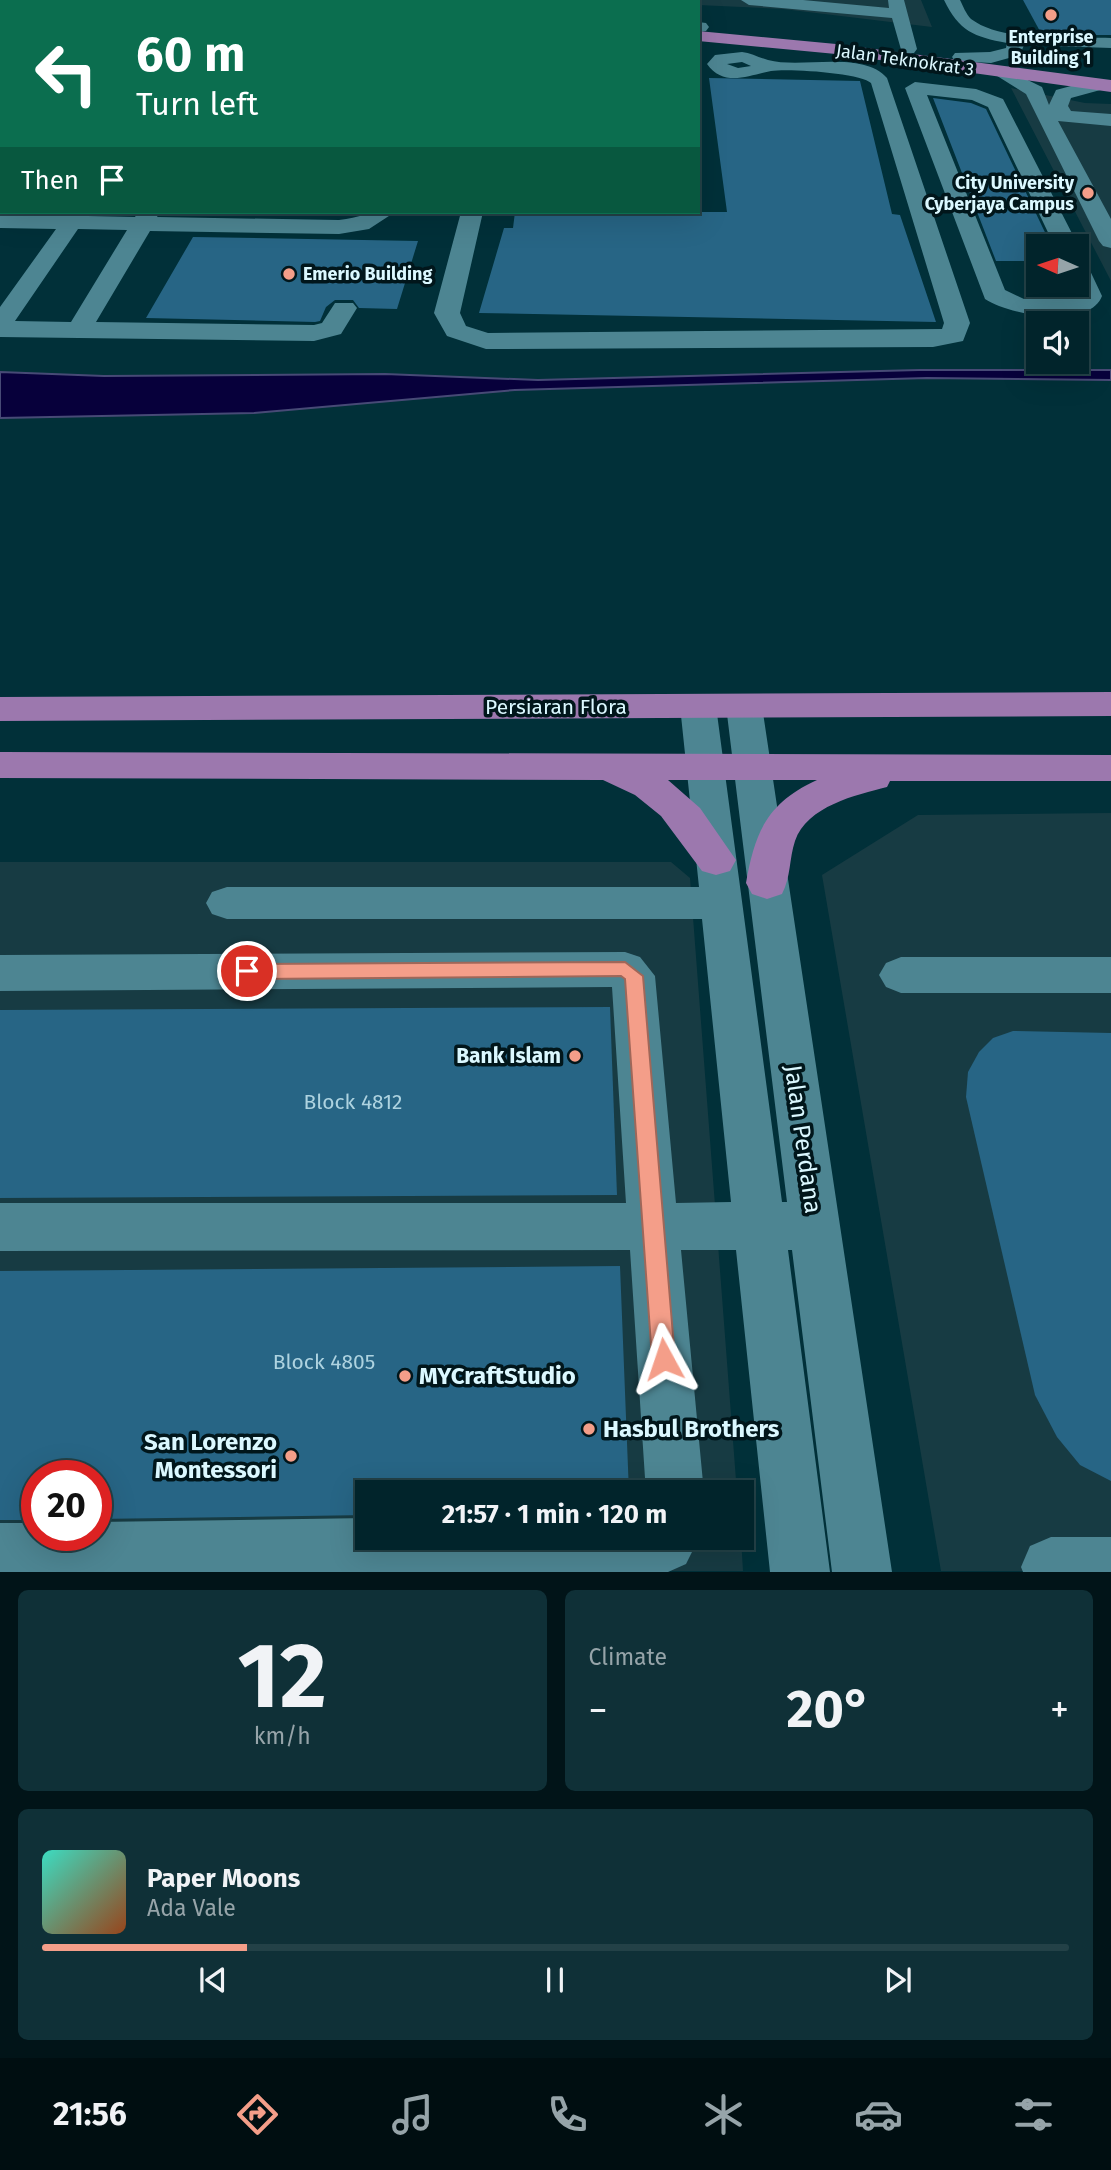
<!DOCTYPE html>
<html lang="en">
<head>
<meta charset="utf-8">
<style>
	body { margin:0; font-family:"Fira Sans",sans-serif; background:#0f3037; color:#f1f3f6; height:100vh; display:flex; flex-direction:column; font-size:26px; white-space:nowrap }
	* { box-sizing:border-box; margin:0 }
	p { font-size:23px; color:#96a4a9 }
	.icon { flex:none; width:38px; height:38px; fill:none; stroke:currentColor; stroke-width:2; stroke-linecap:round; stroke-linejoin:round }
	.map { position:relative; height:1572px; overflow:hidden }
	.sheet { display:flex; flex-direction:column; gap:18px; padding:18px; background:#011418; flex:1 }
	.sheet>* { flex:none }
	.guide { position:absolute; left:0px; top:0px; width:700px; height:214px; box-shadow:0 7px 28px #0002,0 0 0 2px #234147; background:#0b6e4f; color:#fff; overflow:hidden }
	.needle { width:46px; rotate:273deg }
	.fabs { position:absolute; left:1026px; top:234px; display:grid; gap:14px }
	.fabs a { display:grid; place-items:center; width:63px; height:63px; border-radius:0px; background:#01242b; box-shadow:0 7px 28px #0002,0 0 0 2px #234147; font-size:35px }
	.speed { position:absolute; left:21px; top:1460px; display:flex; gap:14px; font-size:35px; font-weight:700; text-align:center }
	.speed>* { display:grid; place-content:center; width:91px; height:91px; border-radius:50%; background:#01242b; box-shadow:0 7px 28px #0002,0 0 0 2px #234147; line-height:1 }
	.speed .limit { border:10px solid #d22; background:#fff; color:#111 }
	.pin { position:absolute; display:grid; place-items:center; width:60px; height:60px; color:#fff; margin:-30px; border:4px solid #fff; border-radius:50%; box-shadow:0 2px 7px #0007 }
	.me { position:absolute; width:77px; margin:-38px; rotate:355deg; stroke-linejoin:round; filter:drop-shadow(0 0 5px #0008) }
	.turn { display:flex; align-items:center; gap:24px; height:147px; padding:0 21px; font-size:32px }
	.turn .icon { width:91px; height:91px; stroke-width:2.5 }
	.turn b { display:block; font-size:49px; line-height:60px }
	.then { display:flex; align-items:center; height:66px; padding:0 21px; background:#0003; gap:14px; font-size:26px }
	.big { font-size:52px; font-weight:700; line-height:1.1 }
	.sheet .card { flex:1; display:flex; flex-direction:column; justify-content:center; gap:10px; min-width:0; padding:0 24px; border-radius:10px; background:#0f3037 }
	.sheet .dial { align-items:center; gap:0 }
	.dial b { font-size:91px; line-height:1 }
	.song { display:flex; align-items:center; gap:21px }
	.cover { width:84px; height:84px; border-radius:10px; background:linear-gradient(135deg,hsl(170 70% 55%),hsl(20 70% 35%)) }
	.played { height:7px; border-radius:4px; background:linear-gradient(90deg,#f49e89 20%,#234147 20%) }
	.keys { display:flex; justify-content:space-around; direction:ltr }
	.heat { display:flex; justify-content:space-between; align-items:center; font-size:38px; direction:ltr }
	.sheet .tiles { flex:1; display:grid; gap:18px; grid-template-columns:1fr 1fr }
	.card:last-child { grid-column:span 2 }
	.trip { position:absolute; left:355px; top:1480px; width:399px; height:70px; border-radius:0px; background:#01242b; box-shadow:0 7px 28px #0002,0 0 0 2px #234147; font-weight:700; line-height:70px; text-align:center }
	.dock { display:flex; height:112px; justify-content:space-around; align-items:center; background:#000e11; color:#96a4a9 }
	.dock .icon { width:49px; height:49px }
	.dock .active { color:#f49e89 }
	.dock b { font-size:32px; color:#f1f3f6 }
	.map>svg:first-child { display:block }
	.built { fill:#173b43; fill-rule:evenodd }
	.water { fill:#07003b; stroke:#474a76; stroke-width:2 }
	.building { fill:#276585 }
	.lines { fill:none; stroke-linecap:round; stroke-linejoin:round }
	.minor { fill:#4d8592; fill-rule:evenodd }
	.major { fill:#9c78ae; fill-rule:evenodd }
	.route { fill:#f49e89; stroke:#9f6759; stroke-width:2 }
	.poi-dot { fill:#f49e89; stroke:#01161b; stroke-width:2.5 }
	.labels { text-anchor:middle; stroke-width:7; stroke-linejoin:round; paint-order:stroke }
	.far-poi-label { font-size:18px; font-weight:bold; fill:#dbf8ff; stroke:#01161b }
	.far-street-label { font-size:18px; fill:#dbf8ff; stroke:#01161b }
	.street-label { font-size:21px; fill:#dbf8ff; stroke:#01161b }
	.poi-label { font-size:21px; font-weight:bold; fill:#dbf8ff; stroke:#01161b; text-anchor:end }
	.near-number-label { font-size:21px; fill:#aed3e0 }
	.near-street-label { font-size:24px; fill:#dbf8ff; stroke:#01161b }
	.near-poi-label { font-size:24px; font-weight:bold; fill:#dbf8ff; stroke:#01161b; text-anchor:start }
</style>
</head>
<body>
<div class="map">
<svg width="1111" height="1572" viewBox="0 0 1111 1572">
	<rect width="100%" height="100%" fill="#013039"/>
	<g class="built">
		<polygon points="0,0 921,0 932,27 783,9 698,5 698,2 2,2 0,16"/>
		<polygon points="1011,88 1085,103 1111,104 1111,281"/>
		<polygon points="1111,813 1111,1571 941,1571 822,875 918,815"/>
		<path d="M 0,862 L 671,862 L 690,878 L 737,1493 L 368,1493 L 368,1538 L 741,1538 L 743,1571 L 0,1571 ZM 37,1475 L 96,1475 L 96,1535 L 37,1535 Z"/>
	</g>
	<polygon class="water" points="919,370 1111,370 1111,380 927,378 515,390 254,413 0,418 0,372 104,376 385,374 538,380"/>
	<g class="building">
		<polygon points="1023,0 1111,0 1111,35 1042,35"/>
		<polygon points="709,78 860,81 892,214 900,215 936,322 479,313 504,228 513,228 515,212 727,212"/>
		<polygon points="933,98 971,103 986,109 1052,247 1038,247 1038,261 996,261"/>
		<polygon points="193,237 418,241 397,309 359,308 353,300 335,300 326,307 320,321 315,322 146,318"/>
		<polygon points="610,1007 617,1195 0,1198 0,1010"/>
		<polygon points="1013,1031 1111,1033 1111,1481 1080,1465 1057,1437 1035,1395 966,1097 968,1072 979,1052 993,1038"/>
		<polygon points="620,1266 629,1493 368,1493 368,1515 96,1519 96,1475 37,1475 37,1520 0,1520 0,1271"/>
	</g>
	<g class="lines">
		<g class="minor">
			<polygon points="0,0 62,0 63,2 2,2 0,6"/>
			<polygon points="250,0 270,0 271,2 251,2"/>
			<polygon points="321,0 376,0 320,2"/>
			<polygon points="632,0 648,0 631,2"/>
			<polygon points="741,0 803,0 889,8 888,0 904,0 917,49 914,53 902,53 892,18 749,5"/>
			<path d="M 944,0 L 960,0 C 963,6 966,14 971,19 C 1003,43 1072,37 1111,38 L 1111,48 L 1024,45 L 1020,55 L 991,63 L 955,61 L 952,57 L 955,53 L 990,52 L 1006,48 L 1007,43 C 974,37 959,31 944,0 Z"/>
			<polygon points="698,22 706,23 709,27 706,31 698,32"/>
			<rect x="0" y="26" width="2" height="10"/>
			<path d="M 742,52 C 751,53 760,58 768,60 C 801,69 862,50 887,78 L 970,323 L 963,341 L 933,347 L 486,349 L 447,336 L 434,313 L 461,212 L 483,212 L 460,313 L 466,326 L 488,333 L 942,329 L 944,323 L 871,83 C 862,73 787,68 771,71 C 749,75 724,88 707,64 L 715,55 ZM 742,62 L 751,66 L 738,68 L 727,64 Z"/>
			<polygon points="1003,68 1042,87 1049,105 1056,90 1097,79 1107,85 1104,89 1071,98 1068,106 1071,111 1111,114 1111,126 1058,121 1111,219 1111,248 1103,246 1099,241 1026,94 994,74"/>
			<path d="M 915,82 L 976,89 L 1003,99 L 1079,247 L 1076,251 L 1076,247 L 1055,247 L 988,107 L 972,100 L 927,95 L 1005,290 L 1024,299 L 1074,299 L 1078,296 L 1073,285 L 1076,285 L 1076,258 L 1085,260 L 1102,296 C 1089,330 1009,315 985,299 L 905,88 Z"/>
			<path d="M 68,212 L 90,212 L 88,216 L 135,217 L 138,212 L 160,212 L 157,217 L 339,220 C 361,217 372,211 395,212 L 369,229 L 339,234 L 150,231 L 96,322 L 314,325 L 322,323 L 335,303 L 353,303 L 357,308 L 341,334 L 314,341 L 0,337 L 0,307 L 56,229 L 0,228 L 0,214 L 65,215 ZM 78,229 L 127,230 L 71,322 L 15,321 Z"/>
			<polygon points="698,694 711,697 716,706 782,1202 787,1202 726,706 731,697 744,694 757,697 762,706 892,1572 832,1572 792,1250 788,1250 830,1572 770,1572 736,1250 681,1250 704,1493 646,1493 630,1250 0,1251 0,1203 626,1203 612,987 0,991 0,955 625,952 640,957 655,976 676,1203 731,1202 702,919 227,919 212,914 206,903 212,892 227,887 699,887 680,706 685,697"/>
			<polygon points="901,957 1111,957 1111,993 901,993 886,987 879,975 886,963"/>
			<polygon points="368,1518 368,1538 699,1538 686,1564 668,1572 0,1572 0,1523 37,1523 37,1535 96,1535 96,1522"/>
			<polygon points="1051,1537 1111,1537 1111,1572 1023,1572 1021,1567 1030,1546"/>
		</g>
		<g class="major">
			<polygon points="698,31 836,44 1111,80 1111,92 836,54 698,41"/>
			<polygon points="2,88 2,100 0,101 0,89"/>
			<polygon points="1111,692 1111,716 0,721 0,697"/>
			<path d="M 0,752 L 1111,755 L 1111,781 L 890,781 L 887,787 C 856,795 807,806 795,841 C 789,859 791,877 782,894 L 767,899 L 752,894 L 746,883 C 755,832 767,803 817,780 L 668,780 L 700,808 L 736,860 L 730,871 L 716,875 L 702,871 L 661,816 L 635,795 L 603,780 L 0,778 Z"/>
		</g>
	</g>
	<polygon class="route" points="625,962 643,976 675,1359 672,1367 664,1370 656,1367 652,1359 625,979 621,976 247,979 238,971 247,964"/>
	<g class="poi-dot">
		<circle cx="1051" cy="15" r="7"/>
		<circle cx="1088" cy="193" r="7"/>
		<circle cx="289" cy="274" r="7"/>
		<circle cx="575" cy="1056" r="7"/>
		<circle cx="405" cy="1376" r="7"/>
		<circle cx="589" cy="1429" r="7"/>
		<circle cx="291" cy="1456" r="7"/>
	</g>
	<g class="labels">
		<g class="far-poi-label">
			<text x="1051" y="43">Enterprise<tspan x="1051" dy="21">Building 1</tspan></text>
			<text x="1074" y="189" text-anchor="end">City University<tspan x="1074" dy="21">Cyberjaya Campus</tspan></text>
			<text x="303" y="280" text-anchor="start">Emerio Building</text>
		</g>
		<g class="far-street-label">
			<text transform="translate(905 60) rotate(8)" y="6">Jalan Teknokrat 3</text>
		</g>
		<g class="street-label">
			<text x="556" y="714">Persiaran Flora</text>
		</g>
		<g class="poi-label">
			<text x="561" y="1063">Bank Islam</text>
		</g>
		<g class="near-number-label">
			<text x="353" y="1109">Block 4812</text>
			<text x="324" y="1369">Block 4805</text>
		</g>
		<g class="near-street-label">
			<text transform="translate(803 1139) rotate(82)" y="8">Jalan Perdana</text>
		</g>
		<g class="near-poi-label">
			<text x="419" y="1384">MYCraftStudio</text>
			<text x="603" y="1437">Hasbul Brothers</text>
			<text x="277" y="1450" text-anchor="end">San Lorenzo<tspan x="277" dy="28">Montessori</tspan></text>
		</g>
	</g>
</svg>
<div class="fabs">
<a><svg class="needle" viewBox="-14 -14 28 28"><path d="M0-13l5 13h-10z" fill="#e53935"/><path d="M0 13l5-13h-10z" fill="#96a4a9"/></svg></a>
<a><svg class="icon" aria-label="sound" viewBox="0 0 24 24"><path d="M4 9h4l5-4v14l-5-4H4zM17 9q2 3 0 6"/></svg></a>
</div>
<div class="speed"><div class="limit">20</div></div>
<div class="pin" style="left:247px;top:971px;background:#d93025"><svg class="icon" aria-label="arrive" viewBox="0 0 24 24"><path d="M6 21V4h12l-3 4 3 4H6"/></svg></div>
<svg class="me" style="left:664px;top:1359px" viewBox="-20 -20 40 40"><path d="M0-17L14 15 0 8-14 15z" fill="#f49e89" stroke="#fff" stroke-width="4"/></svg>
<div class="trip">21:57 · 1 min · 120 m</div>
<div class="guide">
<div class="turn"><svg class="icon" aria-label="left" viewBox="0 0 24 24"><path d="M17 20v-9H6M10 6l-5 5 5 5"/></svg><div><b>60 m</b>Turn left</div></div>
<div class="then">Then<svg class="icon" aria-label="arrive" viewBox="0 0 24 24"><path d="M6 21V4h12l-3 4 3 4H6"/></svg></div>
</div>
</div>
<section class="sheet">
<div class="tiles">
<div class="card dial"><b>12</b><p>km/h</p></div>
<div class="card"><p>Climate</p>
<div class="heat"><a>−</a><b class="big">20°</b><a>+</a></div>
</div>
<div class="card">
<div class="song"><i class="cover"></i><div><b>Paper Moons</b><p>Ada Vale</p></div></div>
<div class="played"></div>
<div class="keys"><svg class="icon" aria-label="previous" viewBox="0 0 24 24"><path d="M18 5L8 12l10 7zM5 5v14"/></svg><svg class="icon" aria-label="pause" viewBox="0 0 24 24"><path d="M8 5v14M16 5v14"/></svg><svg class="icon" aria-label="next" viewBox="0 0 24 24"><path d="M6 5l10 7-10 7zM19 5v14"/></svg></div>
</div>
</div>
</section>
<nav class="dock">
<b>21:56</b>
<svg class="icon active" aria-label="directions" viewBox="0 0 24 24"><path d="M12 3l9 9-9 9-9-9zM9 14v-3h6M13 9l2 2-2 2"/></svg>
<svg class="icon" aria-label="music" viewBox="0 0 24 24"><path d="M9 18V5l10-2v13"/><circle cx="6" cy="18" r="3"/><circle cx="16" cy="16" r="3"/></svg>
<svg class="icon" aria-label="phone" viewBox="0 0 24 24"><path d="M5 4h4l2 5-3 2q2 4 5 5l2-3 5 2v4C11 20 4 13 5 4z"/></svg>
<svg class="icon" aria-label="climate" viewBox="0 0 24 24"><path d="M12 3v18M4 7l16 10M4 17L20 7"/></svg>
<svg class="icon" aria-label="car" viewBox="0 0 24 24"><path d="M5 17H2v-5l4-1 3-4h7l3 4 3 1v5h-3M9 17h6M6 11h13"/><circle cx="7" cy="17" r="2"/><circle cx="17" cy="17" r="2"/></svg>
<svg class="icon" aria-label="filters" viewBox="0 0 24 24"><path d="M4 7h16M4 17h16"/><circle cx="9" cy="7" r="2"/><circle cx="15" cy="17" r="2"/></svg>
</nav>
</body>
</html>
